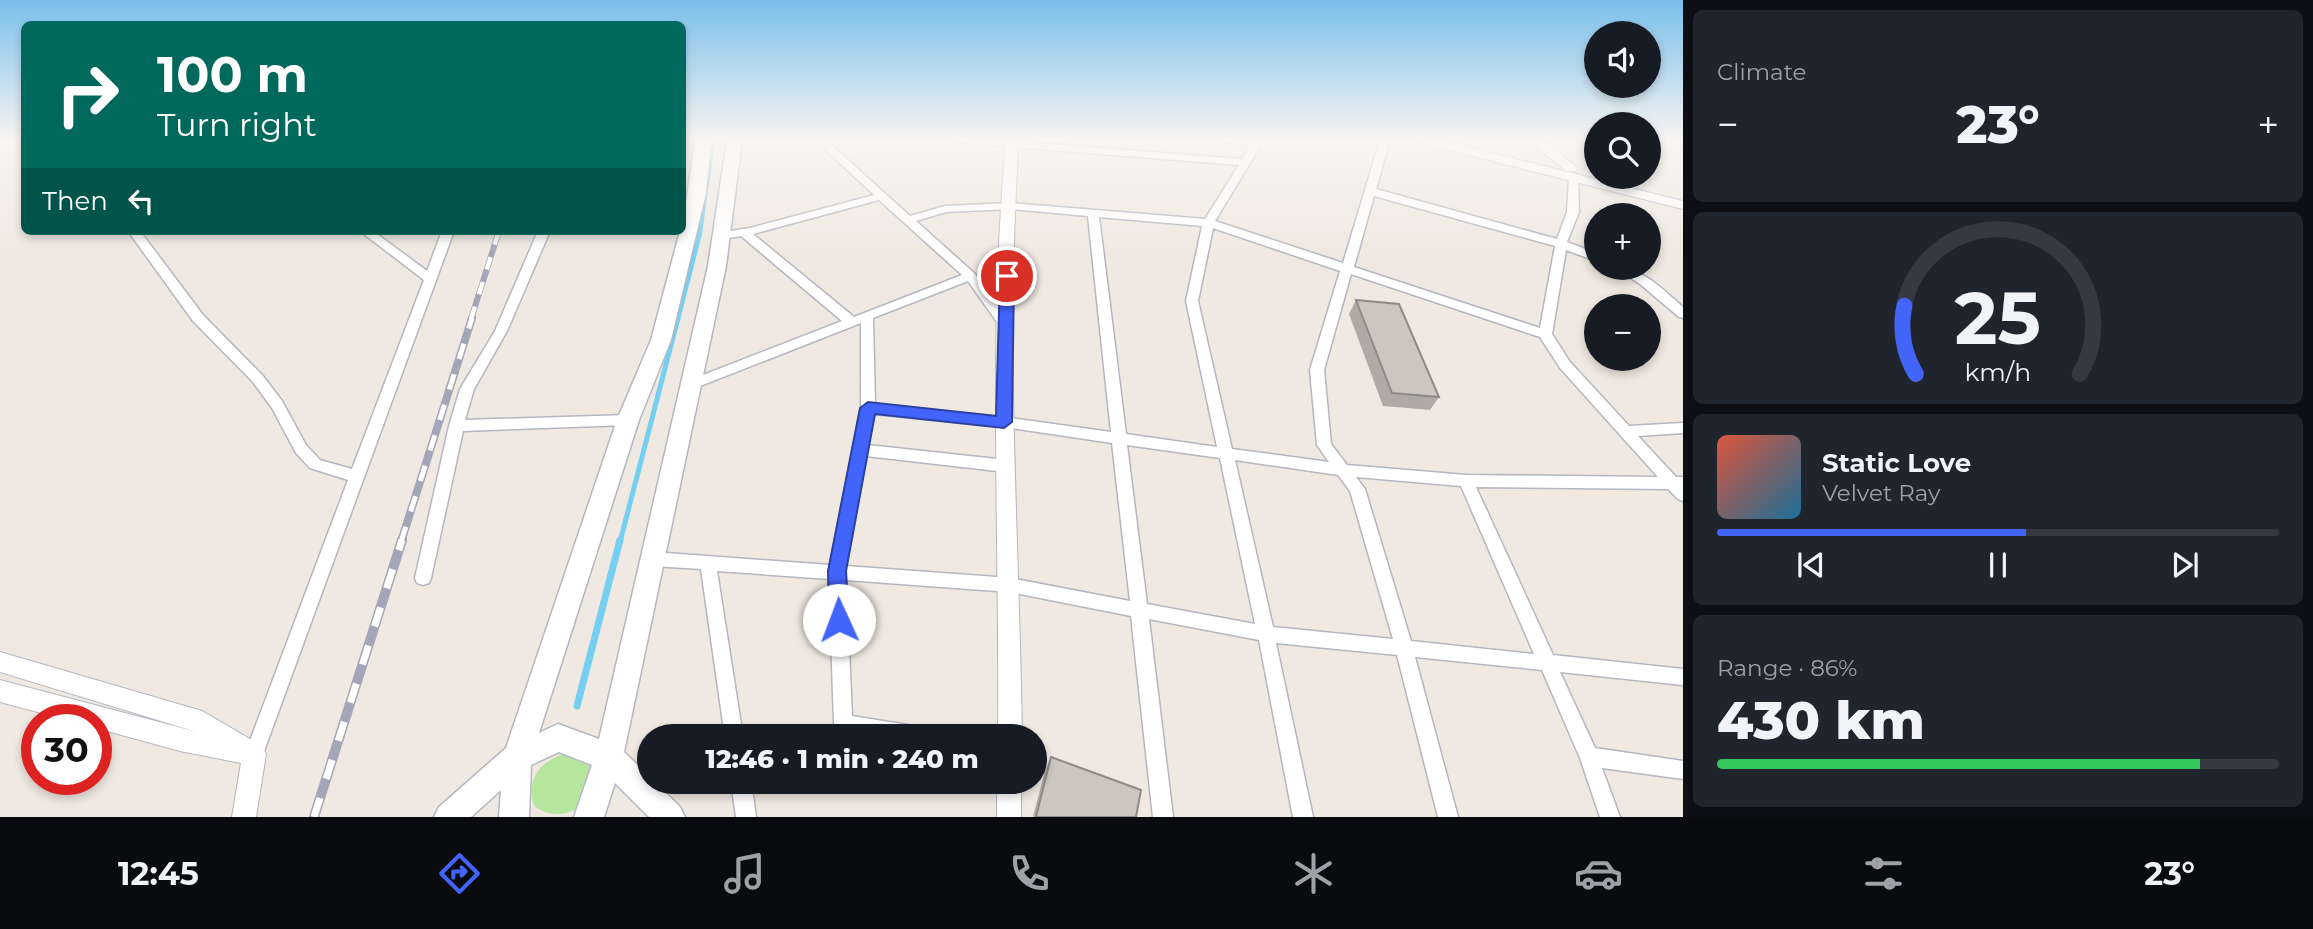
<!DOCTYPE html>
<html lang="en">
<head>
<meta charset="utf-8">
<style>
	body { margin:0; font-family:Montserrat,sans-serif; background:#20242c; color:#f1f3f6; height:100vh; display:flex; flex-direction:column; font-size:26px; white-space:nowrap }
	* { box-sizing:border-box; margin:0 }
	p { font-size:23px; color:#9ea1a6 }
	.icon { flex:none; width:38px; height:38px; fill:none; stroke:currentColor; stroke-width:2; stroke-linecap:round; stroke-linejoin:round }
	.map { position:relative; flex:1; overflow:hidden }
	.details { display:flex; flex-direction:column; gap:10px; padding:10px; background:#0d0f14; width:630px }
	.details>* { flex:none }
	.guide { position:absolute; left:21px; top:21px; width:665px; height:214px; border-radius:10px; box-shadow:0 4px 10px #0003; background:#00695c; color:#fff; overflow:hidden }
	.controls { position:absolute; left:1584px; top:21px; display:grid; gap:14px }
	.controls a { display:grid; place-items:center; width:77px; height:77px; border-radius:50%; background:#171b24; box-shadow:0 4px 10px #0003; font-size:35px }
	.speed { position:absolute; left:21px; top:704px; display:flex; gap:14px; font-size:35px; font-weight:700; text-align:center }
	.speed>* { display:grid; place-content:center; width:91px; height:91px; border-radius:50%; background:#171b24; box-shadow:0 4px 10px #0003; line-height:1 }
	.speed .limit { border:10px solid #d22; background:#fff; color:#111 }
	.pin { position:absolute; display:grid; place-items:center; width:60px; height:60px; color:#fff; margin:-30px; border:4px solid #fff; border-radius:50%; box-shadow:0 2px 7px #0007 }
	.me { position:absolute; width:77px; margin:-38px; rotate:358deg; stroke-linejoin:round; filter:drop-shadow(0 0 5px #0008) }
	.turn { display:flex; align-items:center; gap:24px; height:147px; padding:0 21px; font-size:32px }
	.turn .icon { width:91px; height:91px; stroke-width:2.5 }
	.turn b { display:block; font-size:49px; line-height:60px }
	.then { display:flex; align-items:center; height:66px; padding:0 21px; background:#0003; gap:14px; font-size:26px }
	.big { font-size:52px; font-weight:800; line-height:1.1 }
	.details .widget { flex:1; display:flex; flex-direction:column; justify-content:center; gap:10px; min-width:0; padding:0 24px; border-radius:10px; background:#20242c }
	.details .dial { align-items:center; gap:0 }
	.dial svg { height:182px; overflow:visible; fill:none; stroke:#363941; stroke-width:7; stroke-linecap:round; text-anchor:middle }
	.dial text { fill:#f1f3f6; stroke:none }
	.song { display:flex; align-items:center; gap:21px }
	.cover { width:84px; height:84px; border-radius:10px; background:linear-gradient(135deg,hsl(10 70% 55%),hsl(200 70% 35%)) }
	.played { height:7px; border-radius:4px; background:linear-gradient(90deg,#4264fb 55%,#363941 55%) }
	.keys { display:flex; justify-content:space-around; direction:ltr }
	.heat { display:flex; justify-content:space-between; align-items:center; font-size:38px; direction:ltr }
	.charge { height:10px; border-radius:5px; background:linear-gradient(90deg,#34c759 86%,#363941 0) }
	.trip { position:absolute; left:637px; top:724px; width:410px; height:70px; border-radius:35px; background:#171b24; box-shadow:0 4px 10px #0003; font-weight:800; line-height:70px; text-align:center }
	.menu { display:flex; height:112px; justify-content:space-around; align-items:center; background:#090b0e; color:#9ea1a6 }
	.menu .icon { width:49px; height:49px }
	.menu .on { color:#4264fb }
	.menu b { font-size:32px; color:#f1f3f6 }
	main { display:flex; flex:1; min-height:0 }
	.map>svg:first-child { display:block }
	.green { fill:#b6e59e }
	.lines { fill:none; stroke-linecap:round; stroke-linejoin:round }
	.stream-far2 { stroke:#75cff0; stroke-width:4.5 }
	.stream-far1 { stroke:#75cff0; stroke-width:5 }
	.stream { stroke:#75cff0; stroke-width:7 }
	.minor-casing { stroke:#b4b7c1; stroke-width:3 }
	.tertiary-casing { stroke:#b4b7c1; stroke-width:2 }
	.secondary-casing { stroke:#b4b7c1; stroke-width:3 }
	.minor { fill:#fff; fill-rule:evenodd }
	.tertiary { fill:#fff; fill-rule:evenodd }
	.secondary { fill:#fff; fill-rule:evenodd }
	.rail-far2-casing { stroke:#a3a6b8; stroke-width:6 }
	.rail-far1-casing { stroke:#a3a6b8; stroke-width:8 }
	.rail-casing { stroke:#a3a6b8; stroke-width:10 }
	.rail-far2 { stroke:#fff; stroke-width:4.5; stroke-dasharray:13; stroke-linecap:butt }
	.rail-far1 { stroke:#fff; stroke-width:5; stroke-dasharray:16; stroke-linecap:butt }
	.rail { stroke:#fff; stroke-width:7; stroke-dasharray:20; stroke-linecap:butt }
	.wall { fill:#afaba4 }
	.building { fill:#cbc7bf; stroke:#8e8b86; stroke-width:2 }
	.route { fill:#4264fb; stroke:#2b41a3; stroke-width:2 }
</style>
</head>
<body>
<main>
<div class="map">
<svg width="1683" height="817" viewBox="0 0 1683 817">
	<rect width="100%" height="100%" fill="#efe9e1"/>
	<path class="green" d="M 565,754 L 584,758 L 594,774 L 583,804 C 567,817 551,817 535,807 C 524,782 540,760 565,754 Z"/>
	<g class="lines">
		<g class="stream-far2">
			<polyline points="707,185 713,140"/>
			<polyline points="678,319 700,233 705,195"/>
		</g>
		<polyline class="stream-far1" points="620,542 678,318"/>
		<polyline class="stream" points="577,706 620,540"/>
		<defs>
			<g id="minor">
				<path d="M 815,140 L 826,140 L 910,216 L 945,206 L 1011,203 L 1205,219 L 1239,165 L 961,143 L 956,140 L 997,140 L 1242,159 L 1250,146 L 1229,143 L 1224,140 L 1264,140 L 1215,221 L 1343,263 L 1380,140 L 1390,140 L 1376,189 L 1557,239 L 1567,212 L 1569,177 L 1574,174 L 1578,175 L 1579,212 L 1567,242 L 1596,253 L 1596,261 L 1566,250 L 1552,334 L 1570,362 L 1629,426 L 1683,423 L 1683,433 L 1638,436 L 1676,477 L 1683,477 L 1683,501 L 1678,499 L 1668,489 L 1476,487 L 1553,655 L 1683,669 L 1683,685 L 1560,672 L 1595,748 L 1683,761 L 1683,779 L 1602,768 L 1620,817 L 1600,817 L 1580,758 L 1542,670 L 1415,657 L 1458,817 L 1438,817 L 1397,655 L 1276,643 L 1313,817 L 1293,817 L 1259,640 L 1149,619 L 1173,817 L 1153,817 L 1131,616 L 1010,592 L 846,580 L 852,716 L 927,728 L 934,731 L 936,737 C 904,737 867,741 836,729 L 834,723 L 829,579 L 717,571 L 743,737 L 725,737 L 701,569 L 653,566 L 647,564 L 645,559 L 647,554 L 653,552 L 830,565 L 861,408 L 861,323 L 695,388 L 690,390 L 683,385 L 685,382 L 842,321 L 741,236 L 722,239 L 716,235 L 718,233 L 750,228 L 874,195 ZM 1374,196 L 1555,246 L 1540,328 L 1354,267 ZM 879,200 L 962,275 L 854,317 L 753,234 ZM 1011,209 L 1088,216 L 1111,432 L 1004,417 L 875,404 L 873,318 L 968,281 L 999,325 L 1004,326 L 1010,322 L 974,273 L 916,221 L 946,212 ZM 1099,217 L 1202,226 L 1186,301 L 1217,447 L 1126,434 ZM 1213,228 L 1340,271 L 1310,370 L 1317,445 L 1329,462 L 1232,449 L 1198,301 ZM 1351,274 L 1540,337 L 1560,368 L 1658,477 L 1466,475 L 1347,465 L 1331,444 L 1324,370 ZM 874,414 L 1004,427 L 1112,443 L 1130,601 L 1010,578 L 846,566 L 866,456 L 1006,472 L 1011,470 L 1013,466 L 1011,462 L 1006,460 L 868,445 ZM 1127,445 L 1220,458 L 1255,624 L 1147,604 ZM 1235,460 L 1338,475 L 1350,491 L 1393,639 L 1273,627 ZM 1356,477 L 1461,486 L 1534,654 L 1411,641 L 1365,489 Z"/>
				<polygon points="128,231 140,231 203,315 263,376 282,401 306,445 320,460 352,469 424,280 360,231 373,231 427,271 442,231 454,231 263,754 261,761 254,763 247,761 245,754 348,480 310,468 296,453 272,408 253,382 193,321"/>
				<polygon points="538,231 550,231 507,331 474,389 465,420 628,415 635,420 628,425 463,431 431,578 429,583 423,585 417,583 415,578 449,426 460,389 495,331"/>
				<path d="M 1615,268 C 1643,267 1663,290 1683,307 L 1683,318 L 1679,317 L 1640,284 Z"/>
				<polygon points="731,782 751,782 756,817 736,817"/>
			</g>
			<g id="tertiary">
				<path d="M 1006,140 L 1018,140 C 1016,202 1012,264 1012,326 C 1013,463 1020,600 1022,737 L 998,737 C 1000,538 988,338 1006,140 Z"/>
				<polygon points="1420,140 1440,140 1683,201 1683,209 1421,143"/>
				<polygon points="1528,140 1542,140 1578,168 1576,171 1566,171"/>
				<polygon points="0,652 202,711 262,746 266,754 256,817 232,817 241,763 180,751 96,728 96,719 64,719 0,702 0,680 197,732 0,672"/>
				<rect x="997" y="782" width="24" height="35"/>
			</g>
			<polygon id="secondary" points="695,140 711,140 706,193 671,340 639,420 539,733 558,724 599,739 708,266 727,140 742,140 726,266 624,752 649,776 649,782 655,782 680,807 685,817 649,817 615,783 604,817 574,817 592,765 559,752 531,765 529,817 499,817 501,790 471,817 434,817 439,807 506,748 617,420 651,340 680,231 682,231"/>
		</defs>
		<use href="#minor" class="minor-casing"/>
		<use href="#tertiary" class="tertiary-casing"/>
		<use href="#secondary" class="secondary-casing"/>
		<use href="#minor" class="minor"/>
		<use href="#tertiary" class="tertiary"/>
		<use href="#secondary" class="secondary"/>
		<defs>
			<polyline id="rail-far2" points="471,319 499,231"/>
			<polyline id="rail-far1" points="401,542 472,318"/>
			<polyline id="rail" points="314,817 402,540"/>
		</defs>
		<use href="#rail-far2" class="rail-far2-casing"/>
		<use href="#rail-far1" class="rail-far1-casing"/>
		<use href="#rail" class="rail-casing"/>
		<use href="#rail-far2" class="rail-far2"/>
		<use href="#rail-far1" class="rail-far1"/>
		<use href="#rail" class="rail"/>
	</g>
	<g class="wall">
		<polygon points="1356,300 1439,397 1430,410 1383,406 1349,314"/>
		<polygon points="1051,757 1136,817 1033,817 1045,770"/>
	</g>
	<g class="building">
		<polygon points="1356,300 1399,304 1439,397 1392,393"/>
		<polygon points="1051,757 1141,790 1136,817 1036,817"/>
	</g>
	<linearGradient id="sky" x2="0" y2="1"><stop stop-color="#7abfeb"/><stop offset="0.55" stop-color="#f8f5f2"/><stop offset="1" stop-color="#f8f5f2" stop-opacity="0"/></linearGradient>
	<rect width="1683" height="254" fill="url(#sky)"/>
	<polygon class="route" points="1007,271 1014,276 1012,422 1004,428 875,414 846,571 849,620 846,626 839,628 832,626 829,620 828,571 860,408 868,402 996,416 1000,276"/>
</svg>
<div class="controls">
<a><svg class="icon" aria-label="sound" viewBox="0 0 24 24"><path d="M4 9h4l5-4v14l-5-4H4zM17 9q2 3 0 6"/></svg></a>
<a><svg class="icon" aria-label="search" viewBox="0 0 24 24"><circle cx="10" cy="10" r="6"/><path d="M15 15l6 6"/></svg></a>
<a>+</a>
<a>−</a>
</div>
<div class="speed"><div class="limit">30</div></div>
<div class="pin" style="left:1007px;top:276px;background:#d93025"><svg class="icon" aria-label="arrive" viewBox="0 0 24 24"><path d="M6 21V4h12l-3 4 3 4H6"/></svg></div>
<svg class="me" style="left:839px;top:620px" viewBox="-20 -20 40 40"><circle r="19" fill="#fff"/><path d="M0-13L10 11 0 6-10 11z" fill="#4264fb"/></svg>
<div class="trip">12:46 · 1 min · 240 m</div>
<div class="guide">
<div class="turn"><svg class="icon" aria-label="right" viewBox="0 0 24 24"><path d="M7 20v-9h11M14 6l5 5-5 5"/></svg><div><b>100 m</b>Turn right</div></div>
<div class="then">Then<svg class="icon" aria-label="left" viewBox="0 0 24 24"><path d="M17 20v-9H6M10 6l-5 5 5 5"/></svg></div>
</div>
</div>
<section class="details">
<div class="widget"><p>Climate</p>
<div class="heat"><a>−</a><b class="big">23°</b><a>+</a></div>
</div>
<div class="widget dial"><svg viewBox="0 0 100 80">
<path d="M14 69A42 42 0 1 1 86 69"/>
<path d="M14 69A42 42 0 0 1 9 39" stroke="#4264fb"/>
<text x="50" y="56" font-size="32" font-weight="700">25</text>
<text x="50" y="72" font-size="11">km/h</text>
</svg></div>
<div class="widget">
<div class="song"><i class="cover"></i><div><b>Static Love</b><p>Velvet Ray</p></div></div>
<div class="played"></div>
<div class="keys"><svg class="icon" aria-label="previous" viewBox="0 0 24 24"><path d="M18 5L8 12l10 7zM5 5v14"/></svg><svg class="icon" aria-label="pause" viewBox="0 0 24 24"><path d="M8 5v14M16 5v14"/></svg><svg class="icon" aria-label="next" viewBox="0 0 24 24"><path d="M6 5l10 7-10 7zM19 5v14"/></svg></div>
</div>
<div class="widget"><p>Range · 86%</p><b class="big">430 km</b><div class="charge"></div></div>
</section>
</main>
<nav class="menu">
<b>12:45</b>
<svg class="icon on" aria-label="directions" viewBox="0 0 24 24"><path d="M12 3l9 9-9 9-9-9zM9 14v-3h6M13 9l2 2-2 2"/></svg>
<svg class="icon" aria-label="music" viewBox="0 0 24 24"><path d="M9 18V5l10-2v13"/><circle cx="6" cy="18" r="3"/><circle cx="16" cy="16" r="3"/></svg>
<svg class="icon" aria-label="phone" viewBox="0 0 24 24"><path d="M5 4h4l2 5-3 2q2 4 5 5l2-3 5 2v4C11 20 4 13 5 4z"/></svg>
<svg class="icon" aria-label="climate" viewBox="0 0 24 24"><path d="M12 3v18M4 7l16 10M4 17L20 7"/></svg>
<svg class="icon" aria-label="car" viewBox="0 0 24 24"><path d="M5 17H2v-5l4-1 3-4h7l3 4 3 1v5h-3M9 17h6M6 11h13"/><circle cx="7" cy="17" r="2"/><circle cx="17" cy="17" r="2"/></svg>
<svg class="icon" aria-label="filters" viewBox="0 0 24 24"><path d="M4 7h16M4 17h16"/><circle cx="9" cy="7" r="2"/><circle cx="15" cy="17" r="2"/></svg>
<b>23°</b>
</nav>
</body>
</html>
